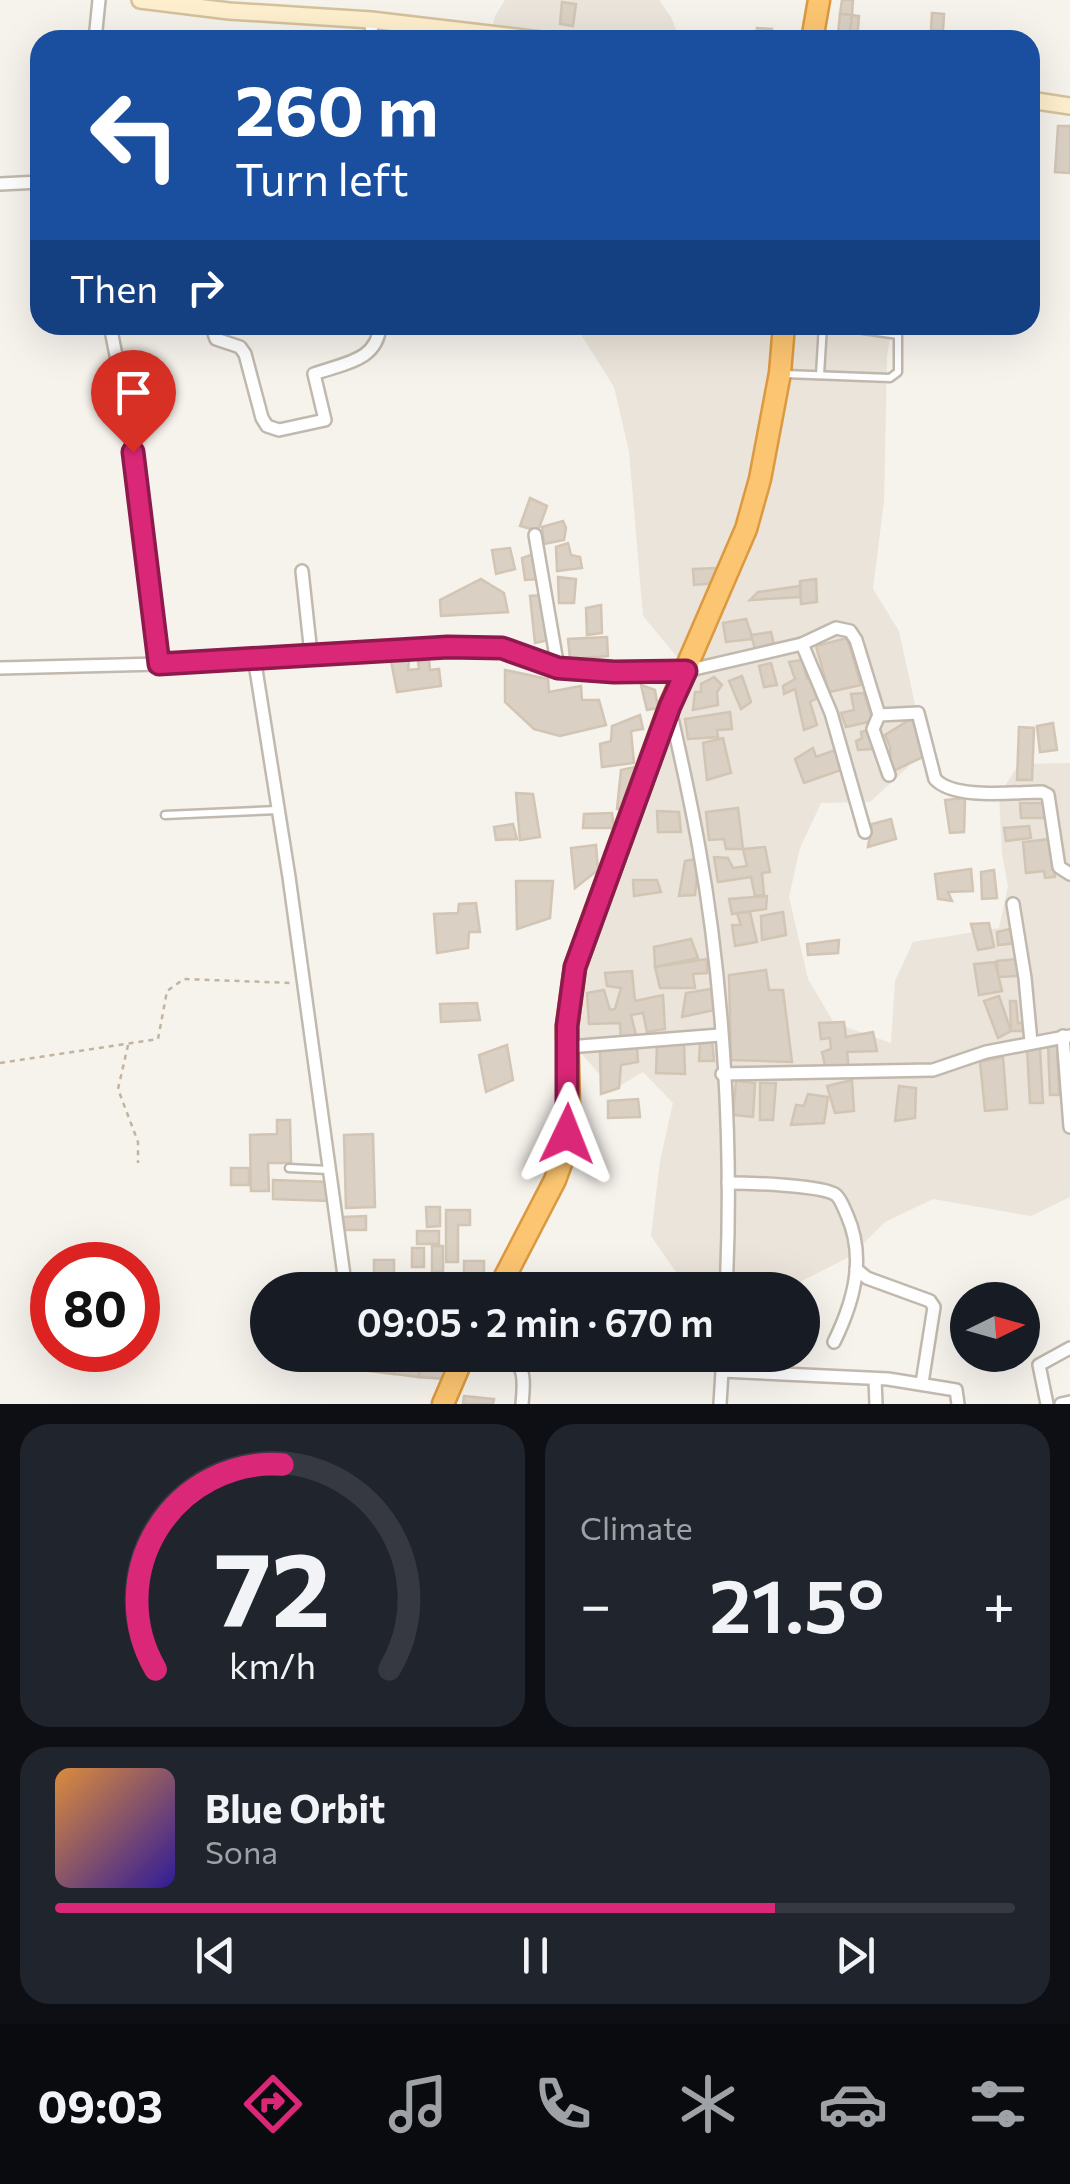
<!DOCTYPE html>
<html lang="en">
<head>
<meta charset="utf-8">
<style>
	body { margin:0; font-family:Commissioner,sans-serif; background:#20242c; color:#f1f3f6; height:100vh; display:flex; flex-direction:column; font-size:38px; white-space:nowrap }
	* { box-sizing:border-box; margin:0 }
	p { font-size:32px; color:#9ea1a6 }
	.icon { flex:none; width:55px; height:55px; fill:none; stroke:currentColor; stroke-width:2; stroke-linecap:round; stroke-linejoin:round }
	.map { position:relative; height:1404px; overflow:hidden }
	.side { display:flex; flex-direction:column; gap:20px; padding:20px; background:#0d0f14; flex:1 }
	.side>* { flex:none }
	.hud { position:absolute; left:30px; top:30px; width:1010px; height:305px; border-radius:30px; box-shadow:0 10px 40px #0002; background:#1a4fa0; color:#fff; overflow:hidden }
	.needle { width:65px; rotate:85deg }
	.buttons { position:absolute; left:950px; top:1282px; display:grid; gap:20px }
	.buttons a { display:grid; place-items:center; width:90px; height:90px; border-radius:50%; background:#171b24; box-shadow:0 10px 40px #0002; font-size:50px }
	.speed { position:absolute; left:30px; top:1242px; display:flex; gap:20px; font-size:50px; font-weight:700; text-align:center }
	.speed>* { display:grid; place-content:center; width:130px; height:130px; border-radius:50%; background:#171b24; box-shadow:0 10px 40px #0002; line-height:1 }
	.speed .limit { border:15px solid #d22; background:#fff; color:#111 }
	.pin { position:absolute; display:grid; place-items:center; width:85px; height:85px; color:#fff; margin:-102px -42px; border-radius:50% 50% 50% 0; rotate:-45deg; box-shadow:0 0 10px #0007 }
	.pin .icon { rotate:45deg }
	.me { position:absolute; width:110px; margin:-55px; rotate:2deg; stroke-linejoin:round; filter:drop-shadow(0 0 8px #0008) }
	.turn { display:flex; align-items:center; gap:35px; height:210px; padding:0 40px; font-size:45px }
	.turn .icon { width:130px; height:130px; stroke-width:2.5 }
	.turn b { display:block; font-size:70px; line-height:85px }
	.then { display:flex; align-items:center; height:95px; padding:0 40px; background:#0003; gap:20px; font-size:38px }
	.big { font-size:75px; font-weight:600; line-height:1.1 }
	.side .tile { flex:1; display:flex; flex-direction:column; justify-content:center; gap:15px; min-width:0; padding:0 35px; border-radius:30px; background:#20242c }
	.side .dial { align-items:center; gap:0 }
	.dial svg { height:260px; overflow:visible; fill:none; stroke:#363941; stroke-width:7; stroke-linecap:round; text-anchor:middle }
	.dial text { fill:#f1f3f6; stroke:none }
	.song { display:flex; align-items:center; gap:30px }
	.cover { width:120px; height:120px; border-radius:15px; background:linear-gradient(135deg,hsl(30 70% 55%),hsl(250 70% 35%)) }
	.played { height:10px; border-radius:5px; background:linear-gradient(90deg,#db2777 75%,#363941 75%) }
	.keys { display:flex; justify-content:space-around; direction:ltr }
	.heat { display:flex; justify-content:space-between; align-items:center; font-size:55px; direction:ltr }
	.side .tiles { flex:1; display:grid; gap:20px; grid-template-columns:1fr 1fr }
	.tile:last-child { grid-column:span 2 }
	.trip { position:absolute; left:250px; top:1272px; width:570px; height:100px; border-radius:50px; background:#171b24; box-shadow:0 10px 40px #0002; font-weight:600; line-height:100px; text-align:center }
	.menu { display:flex; height:160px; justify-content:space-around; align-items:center; background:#090b0e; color:#9ea1a6 }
	.menu .icon { width:70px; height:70px }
	.menu .current { color:#db2777 }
	.menu b { font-size:45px; color:#f1f3f6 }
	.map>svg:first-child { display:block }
	.residential { fill:#eae4da }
	.building { fill:#dad0c4; stroke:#d2c5b4; stroke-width:2.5 }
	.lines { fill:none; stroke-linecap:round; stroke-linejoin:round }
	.lane-casing { stroke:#c1b9ae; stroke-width:11 }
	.street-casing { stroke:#c1b9ae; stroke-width:16 }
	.secondary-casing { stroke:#d5c29c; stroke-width:20 }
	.highway-casing { stroke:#dc993f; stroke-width:25 }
	.path { stroke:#c3b4a0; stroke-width:2.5; stroke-dasharray:5 5; stroke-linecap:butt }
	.lane { stroke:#fff; stroke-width:6 }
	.street { stroke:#fff; stroke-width:11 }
	.secondary { stroke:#feefce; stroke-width:15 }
	.highway { stroke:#fcc571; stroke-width:20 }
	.route-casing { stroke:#8e194d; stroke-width:25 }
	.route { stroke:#db2777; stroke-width:18 }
</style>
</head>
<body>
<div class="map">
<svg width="1070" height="1404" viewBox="0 0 1070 1404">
	<rect width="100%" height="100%" fill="#f6f2ec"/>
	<g class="residential">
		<polygon points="505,0 659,0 671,17 680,40 490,40 495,16"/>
		<polygon points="575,325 892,325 887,357 884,501 873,589 899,631 917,714 908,767 870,802 821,803 800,848 789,897 808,979 834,1023 891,1043 895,981 913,942 999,928 1008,886 1002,853 999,795 1019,764 1070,763 1070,1197 1031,1216 933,1199 885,1222 851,1256 784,1290 719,1290 676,1272 651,1236 660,1161 673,1103 643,1072 613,1090 563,1032 689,671 643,616 629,451 614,387"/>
	</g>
	<g class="building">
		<polygon points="842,0 853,0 852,15 840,14"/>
		<polygon points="562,2 576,4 573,26 560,24"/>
		<polygon points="932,13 944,14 943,31 931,30"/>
		<polygon points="840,14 852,15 850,36 838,34"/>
		<polygon points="852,15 859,16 857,40 849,40"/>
		<polygon points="757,28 772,29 770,40 755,40"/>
		<polygon points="1058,126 1070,126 1070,173 1055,172"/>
		<polygon points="530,498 547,506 538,531 520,526"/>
		<polygon points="563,521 566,528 564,540 544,544 542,527"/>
		<polygon points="568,543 571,555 580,557 582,568 557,571 556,547"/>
		<polygon points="510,548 515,569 496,574 492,550"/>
		<polygon points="534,554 538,579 525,580 522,558"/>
		<polygon points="716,568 717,583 694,585 693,569"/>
		<polygon points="558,577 576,579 574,603 559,603"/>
		<polygon points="481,579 504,593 508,612 441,616 440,600"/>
		<polygon points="816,579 817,602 801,604 800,581"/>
		<polygon points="800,586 800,597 750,600 758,592"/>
		<polygon points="543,595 549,640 535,643 530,596"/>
		<polygon points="601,605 602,633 587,635 586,608"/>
		<polygon points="746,619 753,639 726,642 723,623"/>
		<polygon points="771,632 775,649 755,649 751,635"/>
		<polygon points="607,637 608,656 570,659 568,639"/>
		<polygon points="847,638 861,685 829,692 816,646"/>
		<polygon points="409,660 408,670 419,669 418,662 429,660 430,670 439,669 441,686 397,692 391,661"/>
		<polygon points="802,660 807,678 815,675 821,696 810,702 817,725 804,730 795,689 784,694 783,686 795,679 789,662"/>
		<polygon points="771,663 777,685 764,687 759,666"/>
		<polygon points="505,670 548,679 549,692 581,686 582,700 599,700 606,725 560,736 534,729 505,702"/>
		<polygon points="742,676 751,702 741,709 729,681"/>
		<polygon points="714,677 722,685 717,692 718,705 693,710 695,692 701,692 701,684"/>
		<polygon points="641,685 655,690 658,708 647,710"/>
		<polygon points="864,693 873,721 846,727 841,713 854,710 851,694"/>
		<polygon points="730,712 732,729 717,730 718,737 688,739 685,719"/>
		<polygon points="640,715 643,729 631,731 634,763 602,767 600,744 611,741 612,726"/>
		<polygon points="914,717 925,756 891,772 890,747 885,735"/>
		<polygon points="1053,723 1057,750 1040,752 1037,726"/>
		<polygon points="1019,727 1034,728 1032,780 1017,780"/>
		<polygon points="868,730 874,749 858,750 856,741 862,738 861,732"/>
		<polygon points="723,738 731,773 707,780 703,743"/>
		<polygon points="813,748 816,757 835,750 844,769 804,783 795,759"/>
		<polygon points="635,767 637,785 630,786 629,808 617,809 621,770"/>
		<polygon points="516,793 533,794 540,837 520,840"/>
		<polygon points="965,798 964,832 950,833 945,800"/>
		<polygon points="1020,803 1045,803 1045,818 1021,818"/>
		<polygon points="738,808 743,849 726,849 724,839 709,840 706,812"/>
		<polygon points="657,811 679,812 681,832 658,832"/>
		<polygon points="612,813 614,828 583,828 584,814"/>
		<polygon points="891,819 896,839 868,847 872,824"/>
		<polygon points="513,824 517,839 496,840 494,827"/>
		<polygon points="1029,826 1031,838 1006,841 1004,828"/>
		<polygon points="1051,839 1055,877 1045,878 1044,871 1026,873 1023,842"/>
		<polygon points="596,845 598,870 575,888 571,848"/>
		<polygon points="765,847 770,872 762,873 764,895 755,896 751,877 718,882 714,857 728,858 733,868 747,866 743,849"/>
		<polygon points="699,858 695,895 679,896 685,861"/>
		<polygon points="971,869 973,891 948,892 952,901 938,899 935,874"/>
		<polygon points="994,870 997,898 982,899 981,872"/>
		<polygon points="633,880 657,880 661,892 634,896"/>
		<polygon points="516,881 553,881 550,918 517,929"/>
		<polygon points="767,896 766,909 732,914 729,899"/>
		<polygon points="476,903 480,932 469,932 468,948 437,953 434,914 458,913 459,904"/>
		<polygon points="750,912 757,942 735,946 732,925 741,925 737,913"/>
		<polygon points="783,912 786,935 762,940 761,916"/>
		<polygon points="989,923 994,947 978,950 971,924"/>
		<polygon points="1014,928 1017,943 998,945 997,932"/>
		<polygon points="691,939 698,958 655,967 654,947"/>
		<polygon points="839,940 838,953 808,955 807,944"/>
		<polygon points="707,959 707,973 693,974 695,988 660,988 655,967"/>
		<polygon points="1018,959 1019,976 998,977 997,961"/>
		<polygon points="995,962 1002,991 979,995 974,964"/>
		<polygon points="766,970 769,990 783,990 792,1062 731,1060 729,975"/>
		<polygon points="632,971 635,1001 663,995 665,1029 647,1032 643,1013 631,1015 637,1039 621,1040 620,1023 589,1024 587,993 604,990 610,1010 615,1009 621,988 607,986 605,973"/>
		<polygon points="711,989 714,1010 682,1017 686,993"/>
		<polygon points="999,996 1011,1031 998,1038 984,1001"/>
		<polygon points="1010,1001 1016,1001 1018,1023 1027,1022 1028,1031 1011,1031"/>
		<polygon points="477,1003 480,1020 441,1022 440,1004"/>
		<polygon points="844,1022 846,1037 873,1032 877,1051 847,1052 849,1070 826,1070 822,1052 831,1049 830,1038 821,1039 819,1023"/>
		<polygon points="712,1040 714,1061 699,1061 700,1041"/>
		<polygon points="684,1042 685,1074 656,1073 657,1043"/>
		<polygon points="1048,1044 1057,1046 1059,1095 1050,1095"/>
		<polygon points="507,1045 513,1080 486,1092 479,1055"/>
		<polygon points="637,1047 638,1062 621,1065 619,1088 601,1094 600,1051"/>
		<polygon points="1027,1048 1040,1048 1043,1103 1030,1103"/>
		<polygon points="1003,1057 1007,1109 985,1111 980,1062"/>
		<polygon points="852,1080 854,1111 835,1113 827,1086"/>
		<polygon points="736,1081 755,1083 753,1117 733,1115"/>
		<polygon points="760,1083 776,1083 773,1120 760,1120"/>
		<polygon points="899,1086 916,1088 915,1118 895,1121"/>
		<polygon points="808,1094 828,1097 824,1123 791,1125 796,1105 804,1106"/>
		<polygon points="638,1099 640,1117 608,1118 608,1101"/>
		<polygon points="277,1120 290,1120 291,1163 268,1163 269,1191 251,1191 250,1135 277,1134"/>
		<polygon points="373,1134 375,1207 346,1208 344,1135"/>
		<rect x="231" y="1168" width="18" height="17"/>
		<polygon points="273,1180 329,1182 328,1201 273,1199"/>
		<polygon points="426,1207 440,1207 440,1226 427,1227"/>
		<polygon points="446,1210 470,1210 470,1225 458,1225 458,1262 446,1262"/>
		<polygon points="366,1216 366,1230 344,1230 343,1217"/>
		<rect x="417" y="1231" width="22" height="13"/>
		<rect x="432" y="1246" width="11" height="26"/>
		<rect x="412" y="1248" width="12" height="19"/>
		<rect x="374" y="1260" width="20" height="15"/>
		<rect x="464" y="1261" width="20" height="20"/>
		<rect x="378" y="1278" width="15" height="12"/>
		<polygon points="371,1355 396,1355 394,1374 369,1371"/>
		<polygon points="396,1355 421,1356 419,1377 394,1374"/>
		<polygon points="421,1356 446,1359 444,1379 419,1377"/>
		<polygon points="464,1396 494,1399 493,1404 463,1404"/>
	</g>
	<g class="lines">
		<defs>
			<g id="lane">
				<polyline points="785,374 890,378 898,372 898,335 829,325"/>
				<polyline points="820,375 823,325"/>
				<polyline points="165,815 278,810"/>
				<polyline points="289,1168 328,1170"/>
			</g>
			<g id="street">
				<polyline points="371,20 372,40"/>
				<polyline points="95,40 99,0"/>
				<polyline points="0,184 40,182"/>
				<path d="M 110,325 L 128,416 L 159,664 L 448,647 L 502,647 L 558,668 L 656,672 L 686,671 L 802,644 L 836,628 L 850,631 L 856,640 L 879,715 L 918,713 L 935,779 C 954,800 1015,792 1042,792 L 1048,795 L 1059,867 L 1070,874"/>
				<path d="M 211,325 L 216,339 L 240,347 L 245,354 L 262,418 L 267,426 L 279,430 L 325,420 L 314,374 C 344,363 378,361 380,325"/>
				<polyline points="535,535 558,668"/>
				<polyline points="302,571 311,654"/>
				<polyline points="802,644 831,713 865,832"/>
				<polyline points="254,657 289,877 346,1290"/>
				<polyline points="0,668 159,664"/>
				<path d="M 671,714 C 681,758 691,803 699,848 C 724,986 733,1151 726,1290"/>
				<polyline points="879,715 873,729 889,775"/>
				<polyline points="1013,904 1025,978 1031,1042"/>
				<polyline points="1063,1036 1070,1127"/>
				<polyline points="568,1047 720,1035"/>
				<polyline points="722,1074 933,1070 986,1052 1070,1036"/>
				<path d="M 728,1183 C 747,1183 823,1185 836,1195 C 841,1199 844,1209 847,1215 C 866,1258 854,1301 834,1342"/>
				<polyline points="856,1269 867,1278 930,1301 934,1307 922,1383"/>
				<path d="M 475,1355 C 518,1363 527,1355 522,1404"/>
				<polyline points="722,1371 888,1379 956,1390 958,1404"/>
				<polyline points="875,1379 876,1404"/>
				<polyline points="720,1404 723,1355"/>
				<polyline points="1047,1404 1039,1365 1070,1348"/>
				<polyline points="1061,1404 1070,1402"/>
			</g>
			<g id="secondary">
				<polyline points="140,0 229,11 371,20 541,40"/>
				<polyline points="1030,100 1070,106"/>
			</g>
			<g id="highway">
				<polyline points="812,40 819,0"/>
				<polyline points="498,1290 555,1180 563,1158 569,1108 567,1026 575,967 670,705 746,529 760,479 780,373 784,325"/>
				<polyline points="443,1404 464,1355"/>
			</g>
		</defs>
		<use href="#lane" class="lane-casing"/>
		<use href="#street" class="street-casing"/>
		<use href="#secondary" class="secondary-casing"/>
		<use href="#highway" class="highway-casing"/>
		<g class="path">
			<polyline points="128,1045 118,1089 138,1142 138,1163"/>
			<polyline points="0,1063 158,1039 167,991 184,979 292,983"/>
		</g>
		<use href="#lane" class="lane"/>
		<use href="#street" class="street"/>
		<use href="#secondary" class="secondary"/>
		<use href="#highway" class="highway"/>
	</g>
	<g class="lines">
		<defs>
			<polyline id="route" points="133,452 159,664 448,647 502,648 558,668 614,672 686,671 670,706 575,967 567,1026 567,1134"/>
		</defs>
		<use href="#route" class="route-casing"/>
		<use href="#route" class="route"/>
	</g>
</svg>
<div class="buttons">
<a><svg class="needle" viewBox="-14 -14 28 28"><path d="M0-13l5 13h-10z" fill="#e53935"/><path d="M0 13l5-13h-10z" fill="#9ea1a6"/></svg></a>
</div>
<div class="speed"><div class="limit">80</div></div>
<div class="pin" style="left:133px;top:452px;background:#d93025"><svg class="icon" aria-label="arrive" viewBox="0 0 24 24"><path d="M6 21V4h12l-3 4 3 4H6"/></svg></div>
<svg class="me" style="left:567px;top:1134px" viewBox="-20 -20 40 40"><path d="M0-17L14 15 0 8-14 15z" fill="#db2777" stroke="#fff" stroke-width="4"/></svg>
<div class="trip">09:05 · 2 min · 670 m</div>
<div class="hud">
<div class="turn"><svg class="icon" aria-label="left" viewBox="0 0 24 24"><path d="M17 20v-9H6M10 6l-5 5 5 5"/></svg><div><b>260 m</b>Turn left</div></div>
<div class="then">Then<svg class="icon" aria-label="right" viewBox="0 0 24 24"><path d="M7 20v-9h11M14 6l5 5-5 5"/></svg></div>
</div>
</div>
<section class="side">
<div class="tiles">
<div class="tile dial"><svg viewBox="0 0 100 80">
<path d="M14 69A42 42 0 1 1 86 69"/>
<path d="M14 69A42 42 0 0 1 53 6" stroke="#db2777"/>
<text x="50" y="56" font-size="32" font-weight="700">72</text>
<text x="50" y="72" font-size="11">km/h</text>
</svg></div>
<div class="tile"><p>Climate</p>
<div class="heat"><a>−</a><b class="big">21.5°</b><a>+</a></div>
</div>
<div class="tile">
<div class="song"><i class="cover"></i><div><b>Blue Orbit</b><p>Sona</p></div></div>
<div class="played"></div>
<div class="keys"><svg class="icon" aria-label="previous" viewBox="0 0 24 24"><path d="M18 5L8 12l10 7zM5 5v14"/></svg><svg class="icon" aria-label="pause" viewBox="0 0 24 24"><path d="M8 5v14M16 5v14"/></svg><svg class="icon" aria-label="next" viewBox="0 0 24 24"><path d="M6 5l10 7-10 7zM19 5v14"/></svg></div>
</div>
</div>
</section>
<nav class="menu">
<b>09:03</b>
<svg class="icon current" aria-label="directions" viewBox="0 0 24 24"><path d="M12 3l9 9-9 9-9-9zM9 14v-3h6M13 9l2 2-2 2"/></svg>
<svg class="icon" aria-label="music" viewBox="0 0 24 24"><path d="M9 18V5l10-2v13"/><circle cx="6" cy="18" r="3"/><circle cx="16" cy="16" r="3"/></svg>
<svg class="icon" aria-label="phone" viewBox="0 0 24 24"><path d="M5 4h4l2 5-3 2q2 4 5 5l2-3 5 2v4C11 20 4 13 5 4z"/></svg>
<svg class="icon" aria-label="climate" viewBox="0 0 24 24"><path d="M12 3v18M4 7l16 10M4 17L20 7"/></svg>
<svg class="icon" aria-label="car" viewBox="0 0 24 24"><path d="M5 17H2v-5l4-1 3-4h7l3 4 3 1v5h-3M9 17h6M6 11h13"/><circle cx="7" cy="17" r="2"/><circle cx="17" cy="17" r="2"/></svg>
<svg class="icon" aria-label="filters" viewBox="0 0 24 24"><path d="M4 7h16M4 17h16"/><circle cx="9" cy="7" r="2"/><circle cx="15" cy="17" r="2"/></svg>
</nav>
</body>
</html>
